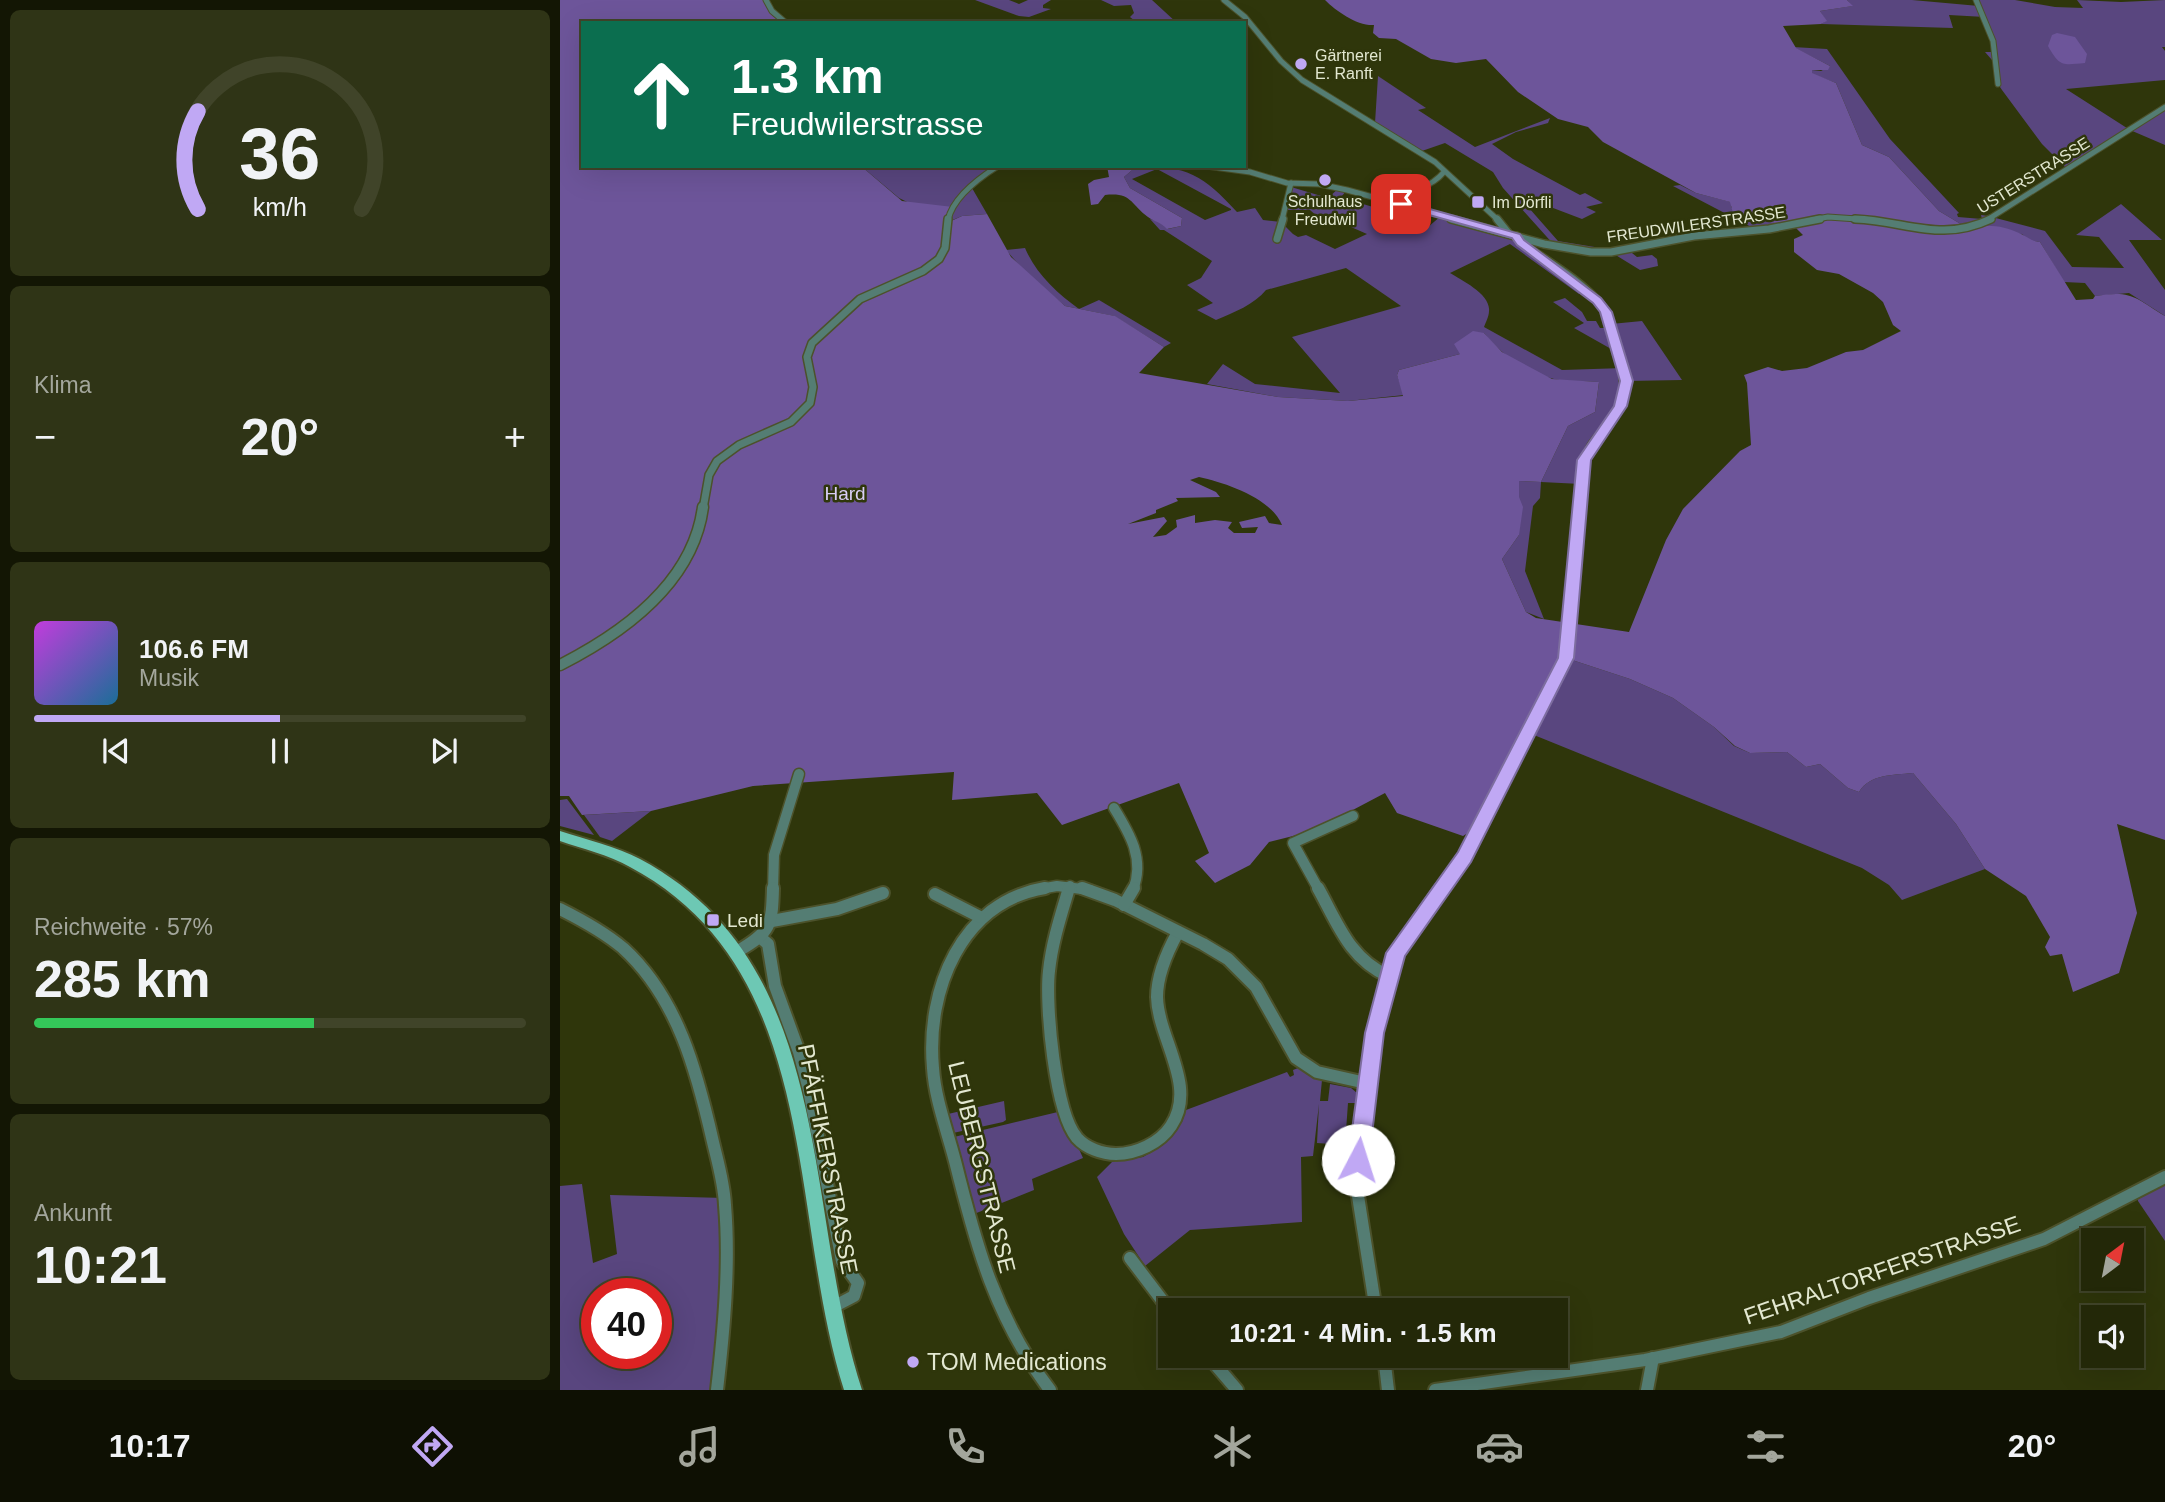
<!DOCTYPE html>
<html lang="de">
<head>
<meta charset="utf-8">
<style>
	body { margin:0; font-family:Helvetica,sans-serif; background:#2f3416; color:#f1f3f6; height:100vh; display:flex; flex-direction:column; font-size:26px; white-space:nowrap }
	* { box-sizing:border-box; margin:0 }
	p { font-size:23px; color:#a3a69c }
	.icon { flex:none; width:38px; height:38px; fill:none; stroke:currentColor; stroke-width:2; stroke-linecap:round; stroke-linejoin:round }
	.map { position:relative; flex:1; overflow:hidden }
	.details { display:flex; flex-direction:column; gap:10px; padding:10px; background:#131604; width:560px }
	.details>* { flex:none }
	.hud { position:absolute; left:21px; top:21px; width:665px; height:147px; border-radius:0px; box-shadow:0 7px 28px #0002,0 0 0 2px #404429; background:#0b6e4f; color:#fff; overflow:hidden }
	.needle { width:46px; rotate:32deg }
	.tools { position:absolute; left:1521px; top:1228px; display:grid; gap:14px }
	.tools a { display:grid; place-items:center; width:63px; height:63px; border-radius:0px; background:#232808; box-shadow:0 7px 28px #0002,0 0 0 2px #404429; font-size:35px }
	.speed { position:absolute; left:21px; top:1278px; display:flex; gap:14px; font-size:35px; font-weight:700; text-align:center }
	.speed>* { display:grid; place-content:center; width:91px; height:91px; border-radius:50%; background:#232808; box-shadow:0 7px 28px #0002,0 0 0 2px #404429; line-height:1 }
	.speed .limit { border:10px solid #d22; background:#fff; color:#111 }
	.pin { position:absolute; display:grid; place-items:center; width:60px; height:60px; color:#fff; margin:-30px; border-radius:14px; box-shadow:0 4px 10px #0006 }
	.me { position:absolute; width:77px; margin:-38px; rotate:5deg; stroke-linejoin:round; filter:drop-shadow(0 0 5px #0008) }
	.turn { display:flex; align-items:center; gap:24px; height:147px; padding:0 35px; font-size:32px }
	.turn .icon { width:91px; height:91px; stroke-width:2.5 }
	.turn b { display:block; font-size:49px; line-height:60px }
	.big { font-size:52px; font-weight:600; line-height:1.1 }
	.details .widget { flex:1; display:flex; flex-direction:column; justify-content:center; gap:10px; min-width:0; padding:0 24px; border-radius:10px; background:#2f3416 }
	.details .dial { align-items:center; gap:0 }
	.dial svg { height:182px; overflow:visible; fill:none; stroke:#404429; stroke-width:7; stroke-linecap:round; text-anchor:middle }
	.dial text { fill:#f1f3f6; stroke:none }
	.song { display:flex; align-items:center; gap:21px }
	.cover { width:84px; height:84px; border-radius:10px; background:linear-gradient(135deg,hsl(290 70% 55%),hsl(200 70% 35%)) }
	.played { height:7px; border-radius:4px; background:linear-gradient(90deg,#c0a8f4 50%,#404429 50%) }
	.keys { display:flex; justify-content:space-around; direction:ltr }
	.heat { display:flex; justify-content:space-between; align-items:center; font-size:38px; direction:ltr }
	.charge { height:10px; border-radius:5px; background:linear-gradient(90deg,#34c759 57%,#404429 0) }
	.trip { position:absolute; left:598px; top:1298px; width:410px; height:70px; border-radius:0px; background:#232808; box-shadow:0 7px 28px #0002,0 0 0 2px #404429; font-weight:600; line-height:70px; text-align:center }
	.menu { display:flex; height:112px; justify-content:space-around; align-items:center; background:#0e1003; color:#a3a69c }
	.menu .icon { width:49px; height:49px }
	.menu .selected { color:#c0a8f4 }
	.menu b { font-size:32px; color:#f1f3f6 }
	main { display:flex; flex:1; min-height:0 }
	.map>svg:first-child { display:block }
	.green { fill:#59467f; fill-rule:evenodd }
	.forest { fill:#6d559a; fill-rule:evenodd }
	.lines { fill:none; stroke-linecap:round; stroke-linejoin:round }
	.minor-far3-casing { stroke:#4c522b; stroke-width:7 }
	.minor-far2-casing { stroke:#4c522b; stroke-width:10 }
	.minor-far1-casing { stroke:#4c522b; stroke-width:13 }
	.minor-casing { stroke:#4c522b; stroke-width:16 }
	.major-casing { stroke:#4c522b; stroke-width:4 }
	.minor-far3 { stroke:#547d73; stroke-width:5 }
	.minor-far2 { stroke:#547d73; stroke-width:7 }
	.minor-far1 { stroke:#547d73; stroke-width:10 }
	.minor { stroke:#547d73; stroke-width:12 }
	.major { fill:#6dc8b4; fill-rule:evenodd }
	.route { fill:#c0a8f4; stroke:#7d6d9f; stroke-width:2 }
	.poi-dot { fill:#c0a8f4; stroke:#2f360b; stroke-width:2.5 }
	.labels { text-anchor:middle; stroke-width:5; stroke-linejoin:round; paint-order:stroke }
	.far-poi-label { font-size:16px; fill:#e3e8d1; stroke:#2f360b; text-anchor:start }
	.far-street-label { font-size:16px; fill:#e3e8d1; stroke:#2f360b }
	.park-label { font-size:19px; fill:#d9cef6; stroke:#2f360b }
	.poi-label { font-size:19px; fill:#e3e8d1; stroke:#2f360b; text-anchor:start }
	.near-street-label { font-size:23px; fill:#e3e8d1; stroke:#2f360b }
	.near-poi-label { font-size:23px; fill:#e3e8d1; stroke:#2f360b; text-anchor:start }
</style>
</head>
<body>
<main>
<section class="details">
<div class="widget dial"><svg viewBox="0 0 100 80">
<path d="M14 69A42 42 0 1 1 86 69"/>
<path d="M14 69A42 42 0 0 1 14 26" stroke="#c0a8f4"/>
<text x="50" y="56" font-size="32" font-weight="700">36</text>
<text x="50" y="72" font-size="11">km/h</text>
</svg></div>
<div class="widget"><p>Klima</p>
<div class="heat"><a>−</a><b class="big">20°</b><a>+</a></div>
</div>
<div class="widget">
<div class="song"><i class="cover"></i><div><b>106.6 FM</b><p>Musik</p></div></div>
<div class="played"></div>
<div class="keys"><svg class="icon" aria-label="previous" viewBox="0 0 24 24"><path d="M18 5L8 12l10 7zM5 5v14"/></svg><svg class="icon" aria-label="pause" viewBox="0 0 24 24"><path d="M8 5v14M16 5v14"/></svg><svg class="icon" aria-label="next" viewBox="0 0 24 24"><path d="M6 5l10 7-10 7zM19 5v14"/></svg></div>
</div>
<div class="widget"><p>Reichweite · 57%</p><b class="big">285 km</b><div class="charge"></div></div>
<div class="widget"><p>Ankunft</p><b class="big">10:21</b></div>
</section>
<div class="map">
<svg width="1605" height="1390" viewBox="0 0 1605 1390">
	<rect width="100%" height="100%" fill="#2f360b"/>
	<g class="green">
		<polygon points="415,0 449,0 459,4 468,0 491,0 483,5 483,8 491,9 469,17 459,16"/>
		<polygon points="541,0 592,0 617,23 527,23 575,21 570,17 574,13 571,5 554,6"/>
		<polygon points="1287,0 1352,0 1419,6 1416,0 1455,0 1495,7 1523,8 1517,0 1561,2 1605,0 1605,47 1602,47 1605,51 1605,80 1506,89 1570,130 1605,107 1605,145 1570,130 1508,170 1482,144 1442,90 1438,84 1439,68 1425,52 1435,52 1425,17 1389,15 1393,28 1261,24 1266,21 1260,11 1292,6"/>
		<polygon points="1233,47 1267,49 1330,139 1399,213 1397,214 1398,217 1422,219 1421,215 1428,216 1485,231 1512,267 1564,268 1539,237 1516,235 1561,204 1602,240 1569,240 1605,290 1605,316 1569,293 1535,296 1525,283 1504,282 1480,242 1470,241 1462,234 1409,229 1379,211 1329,157 1302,145 1276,83 1252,74 1252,70 1261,71 1270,66"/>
		<polygon points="818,76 866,108 858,110 915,147 990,118 988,123 956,132 932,144 953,159 1020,195 1025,193 1043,203 1026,207 1036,212 1022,219 980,203 969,208 998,241 1059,251 1067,249 1077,257 1092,255 1097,259 1098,266 1080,270 1054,254 995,246 943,188 933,172 885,143 859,152 815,123"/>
		<polygon points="301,166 431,166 434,168 412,188 427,214 402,216 388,222 339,198"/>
		<path d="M 577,166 C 628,166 643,175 677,212 L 695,208 L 703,220 L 721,222 L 733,234 L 738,237 L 746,235 L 775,249 L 807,234 L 775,220 L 759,218 L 750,210 L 728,210 L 731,187 L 768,198 L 779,188 L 787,190 L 781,197 L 794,201 L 792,205 L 801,207 L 803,204 L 813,207 L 821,214 L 867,228 L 882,215 L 947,234 L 1027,291 L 1019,294 L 950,244 L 890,273 C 901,280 931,294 929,311 C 929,316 926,322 924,327 L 1002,370 L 1064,368 L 1060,354 L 1014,328 L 1024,323 L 993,302 L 1005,298 L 1022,312 L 1027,321 L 1036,321 L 1040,328 L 1051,328 L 1051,324 L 1082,321 L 1122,380 L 1067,381 L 1064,397 L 1030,447 L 1021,484 L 981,482 L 980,498 L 973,506 L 965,571 L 984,619 L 966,612 L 942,559 L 959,535 L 959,481 L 981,482 L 1008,426 L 1035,412 L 1039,382 C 1025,381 1008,382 994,379 C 969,374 939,353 924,333 L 900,354 L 839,370 L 837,375 L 844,395 L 788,401 L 718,397 L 647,384 L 663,364 L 695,384 L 780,393 L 732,337 L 841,306 L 786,268 L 706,290 C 695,304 673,313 656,320 L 637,310 L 653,303 L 627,285 L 641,278 L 652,261 L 604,230 L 600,230 L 590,219 L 600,221 L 608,229 L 621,226 L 622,218 L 570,188 L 564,177 ZM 597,169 L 671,209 L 671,210 L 645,220 L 572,179 Z"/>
		<polygon points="1120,185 1136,193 1171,202 1171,207 1185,218 1206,219 1224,227 1197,230 1113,186"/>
		<path d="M 465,248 C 476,274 497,293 519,309 L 539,300 L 611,343 L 604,347 L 554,316 L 505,306 L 467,274 L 446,250 Z"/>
		<path d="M 1006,658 L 1070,679 L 1113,698 L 1154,727 L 1174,746 L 1190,753 L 1227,752 L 1246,767 L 1260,764 L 1288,788 L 1299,792 C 1310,774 1333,775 1353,773 L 1396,824 L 1425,869 L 1342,900 L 1329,885 L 1302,868 L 969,733 Z"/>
		<polygon points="7,799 34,835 0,826 0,800"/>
		<polygon points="91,811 52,841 40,837 24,815"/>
		<polygon points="738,1068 762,1080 760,1101 768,1101 770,1084 791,1088 797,1093 796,1103 788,1103 785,1145 757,1143 759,1104 753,1156 741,1157 742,1222 630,1230 585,1266 564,1234 537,1177 552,1162 583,1157 603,1145 622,1122 626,1110 727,1072 730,1077 734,1075 733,1070"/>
		<polygon points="444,1101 446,1120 443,1122 393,1133 388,1114"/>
		<polygon points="502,1111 523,1158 472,1179 474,1190 414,1214 394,1137"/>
		<polygon points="1605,1182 1605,1241 1578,1201 1577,1196"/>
		<path d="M 22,1184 L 33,1263 L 57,1254 L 50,1195 L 165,1198 L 157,1390 L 0,1390 L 0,1186 ZM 37,1293 L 96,1293 L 96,1353 L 37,1353 Z"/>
	</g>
	<g class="forest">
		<path d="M 0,0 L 206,0 L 209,8 L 226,23 L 23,23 L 23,166 L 301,166 L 342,201 L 393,207 L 389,222 L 402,216 L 427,214 L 451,257 L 505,306 L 555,316 L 604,347 L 579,373 L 718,397 L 788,401 L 843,396 L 837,375 L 839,370 L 900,354 L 894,344 L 913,331 L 924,333 L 942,352 L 992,379 L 1039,382 L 1035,412 L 1008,426 L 981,482 L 959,481 L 959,497 L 963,507 L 959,535 L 942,559 L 966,612 L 976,618 L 1069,632 L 1106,540 L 1123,509 L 1180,451 L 1191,445 L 1187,383 L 1184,375 L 1208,367 L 1222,371 L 1247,368 L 1286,352 L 1303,350 L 1341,331 L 1333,325 L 1323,302 L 1313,293 L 1279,274 L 1257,270 L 1234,252 L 1234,239 L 1243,235 L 1233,225 C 1225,226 1182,217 1173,213 L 1170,202 L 1136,193 L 1043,142 L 1028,127 L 998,119 L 958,92 L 926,59 L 896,63 L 871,59 L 836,39 L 819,38 L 813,33 L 814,25 C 797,26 776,11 765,0 L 1287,0 L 1293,6 L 1260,11 L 1267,21 L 1261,24 L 1223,26 L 1236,48 L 1270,66 L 1268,70 L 1252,70 L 1252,73 L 1276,83 L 1302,145 L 1329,157 L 1379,211 L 1409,229 C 1425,223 1444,226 1459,233 C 1467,236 1470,241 1480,242 L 1516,300 L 1533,299 L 1535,296 C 1572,290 1574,297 1605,316 L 1605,840 L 1557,824 L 1577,913 L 1559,973 L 1513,992 L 1502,954 L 1490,956 L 1485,947 L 1490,937 L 1466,896 L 1425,869 L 1396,824 L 1353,773 C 1333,775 1310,774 1299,792 L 1288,788 L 1260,764 L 1246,767 L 1227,752 L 1190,753 L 1175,746 L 1154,727 L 1113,698 L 1070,679 L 1006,658 L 921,825 L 903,836 L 837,813 L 825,793 L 753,831 L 709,842 L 690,865 L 655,883 L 635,861 L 649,853 L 619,783 L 502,825 L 477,793 L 392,800 L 394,772 L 193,786 L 91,811 L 22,815 L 9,796 L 0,796 ZM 639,477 C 666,483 711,498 722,525 L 709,523 L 705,516 L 679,522 L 682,528 L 698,527 L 695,533 L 674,533 L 668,528 L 672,522 L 655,520 L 635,523 L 635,515 L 616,520 L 617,527 L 606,535 L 593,537 L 607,521 L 604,517 L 568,524 L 596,513 L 596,510 L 618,501 L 616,498 L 660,497 L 656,492 L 630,480 Z"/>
		<path d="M 1497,33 L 1515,37 L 1527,54 L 1525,63 C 1502,65 1500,67 1488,46 L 1492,35 Z"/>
		<path d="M 547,166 L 577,166 L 564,177 L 570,188 L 622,218 L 621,226 L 607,229 C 601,222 595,222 588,217 C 570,204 572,192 545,195 L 538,204 L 531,205 L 528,184 L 534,180 L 549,177 Z"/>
	</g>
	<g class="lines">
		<defs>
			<g id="minor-far3">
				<polyline points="206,0 212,11 226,23"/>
				<polyline points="664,0 685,17 721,61 742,80 875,162 938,220"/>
				<polyline points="1416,0 1433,41 1438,84"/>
				<polyline points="646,166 690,172 727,183 759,184 787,190 897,220"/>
				<path d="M 820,198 C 843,193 868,191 884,172"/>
				<path d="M 388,220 C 393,197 419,178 438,166"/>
				<polyline points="722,220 731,183"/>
				<polyline points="1252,220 1268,217 1312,220"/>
				<polyline points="1427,220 1605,107"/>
			</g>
			<g id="minor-far2">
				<polyline points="891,219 984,244 1031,252 1051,252 1134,236 1209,229 1260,219"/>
				<polyline points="937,219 949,234"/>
				<path d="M 1295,219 C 1347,221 1380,243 1431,219"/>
				<path d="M 956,236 L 960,242 C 985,260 1022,281 1041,305 C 1053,321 1069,383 1062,403 C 1056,419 1040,432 1031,446 C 1020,464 1021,489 1020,509"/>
				<polyline points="717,239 723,219"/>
				<polyline points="143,509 149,475 157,461 179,445 231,422 250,403 253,387 247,357 252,343 300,299 363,271 379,259 385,248 388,219"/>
			</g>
			<g id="minor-far1">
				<path d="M 0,665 C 63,633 133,583 143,507"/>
				<path d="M 554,808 C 570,834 585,859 573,890"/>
				<polyline points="213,890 214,855 239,774"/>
				<polyline points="474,890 497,886 530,890"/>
				<polyline points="509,890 510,886"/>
				<polyline points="759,890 733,843 793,816"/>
				<polyline points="880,890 904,857 1006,658 1020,507"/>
			</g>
			<g id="minor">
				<path d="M 485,888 C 401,902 366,990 373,1068 C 375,1099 387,1130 395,1161 C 416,1246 436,1319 490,1390"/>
				<path d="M 509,888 C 501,915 492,942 489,971 C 485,1005 495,1112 517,1138 C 526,1148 542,1154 556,1154 C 576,1154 600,1143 611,1126 C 638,1086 598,1039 597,997 C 597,974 607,952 618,932"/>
				<polyline points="522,888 555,900 643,944 668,959 696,987 736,1058 757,1072 806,1083"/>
				<path d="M 758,888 C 778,924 789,958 828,976"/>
				<polyline points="375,894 420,917"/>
				<polyline points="564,905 574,888"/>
				<path d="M 0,909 C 22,920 44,932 63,948 C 118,998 137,1072 153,1142 C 158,1163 164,1183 165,1205 C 170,1265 164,1330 157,1390"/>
				<polyline points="212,921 277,909 323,893"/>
				<polyline points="201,938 208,944 215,986 239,1052 249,1090 282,1261 298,1283 294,1296 273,1307"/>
				<path d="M 178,951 C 211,932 212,925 213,888"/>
				<polyline points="570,1258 611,1312"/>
				<polyline points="816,1311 796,1183 810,1060 828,976 836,953 881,888"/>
				<polyline points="648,1356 677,1390"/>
				<polyline points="824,1356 828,1390"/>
				<polyline points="875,1390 1085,1360 1221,1332 1309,1298 1484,1239 1605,1177"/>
				<polyline points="1087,1390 1093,1358"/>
			</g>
			<path id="major" d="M 0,831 C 24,839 58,847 80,859 C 278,965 242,1207 302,1390 L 284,1390 C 227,1211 263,970 70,867 C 49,855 23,849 0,841 Z"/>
		</defs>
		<use href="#minor-far3" class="minor-far3-casing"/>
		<use href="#minor-far2" class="minor-far2-casing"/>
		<use href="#minor-far1" class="minor-far1-casing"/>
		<use href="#minor" class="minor-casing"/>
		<use href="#major" class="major-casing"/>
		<use href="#minor-far3" class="minor-far3"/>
		<use href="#minor-far2" class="minor-far2"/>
		<use href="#minor-far1" class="minor-far1"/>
		<use href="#minor" class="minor"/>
		<use href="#major" class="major"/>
	</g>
	<polygon class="route" points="841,201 960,234 964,240 1041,298 1052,312 1073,381 1067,406 1031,460 1014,658 911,862 845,956 824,1033 809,1160 806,1167 798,1170 791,1167 788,1160 805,1033 826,953 898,852 998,658 1017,460 1054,406 1060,381 1040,312 1033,303 957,245 952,238 837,206 835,204"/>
	<g class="poi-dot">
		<circle cx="741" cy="64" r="7"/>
		<circle cx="765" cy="180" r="7"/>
		<rect x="911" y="195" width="14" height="14" rx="3.5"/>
		<rect x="146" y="913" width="14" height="14" rx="3.5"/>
		<circle cx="353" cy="1362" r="7"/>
	</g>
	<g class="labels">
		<g class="far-poi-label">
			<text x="755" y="61">Gärtnerei<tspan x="755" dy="18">E. Ranft</tspan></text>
			<text x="765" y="207" text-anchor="middle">Schulhaus<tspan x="765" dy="18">Freudwil</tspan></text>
			<text x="932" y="208">Im Dörfli</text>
		</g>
		<g class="far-street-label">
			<text transform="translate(1473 175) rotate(-32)" y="6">USTERSTRASSE</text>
			<text transform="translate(1136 224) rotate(-8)" y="6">FREUDWILERSTRASSE</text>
		</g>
		<g class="park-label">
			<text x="285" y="500">Hard</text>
		</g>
		<g class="poi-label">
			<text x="167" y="927">Ledi</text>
		</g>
		<g class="near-street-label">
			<text transform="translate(268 1159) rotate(79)" y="8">PFÄFFIKERSTRASSE</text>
			<text transform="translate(422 1167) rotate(76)" y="8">LEUBERGSTRASSE</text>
			<text transform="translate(1322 1270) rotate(-19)" y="8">FEHRALTORFERSTRASSE</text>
		</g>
		<g class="near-poi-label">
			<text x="367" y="1370">TOM Medications</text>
		</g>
	</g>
</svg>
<div class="tools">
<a><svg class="needle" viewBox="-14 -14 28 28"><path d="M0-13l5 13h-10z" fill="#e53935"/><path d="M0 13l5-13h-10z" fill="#a3a69c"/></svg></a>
<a><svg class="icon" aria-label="sound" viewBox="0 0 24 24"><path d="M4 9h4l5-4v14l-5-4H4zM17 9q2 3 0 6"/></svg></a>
</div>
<div class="speed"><div class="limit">40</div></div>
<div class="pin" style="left:841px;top:204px;background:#d93025"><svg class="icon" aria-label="arrive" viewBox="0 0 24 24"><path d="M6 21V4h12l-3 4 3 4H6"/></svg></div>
<svg class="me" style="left:798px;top:1160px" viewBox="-20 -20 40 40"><circle r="19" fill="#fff"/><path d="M0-13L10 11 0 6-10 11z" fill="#c0a8f4"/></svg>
<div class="trip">10:21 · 4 Min. · 1.5 km</div>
<div class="hud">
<div class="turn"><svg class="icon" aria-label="ahead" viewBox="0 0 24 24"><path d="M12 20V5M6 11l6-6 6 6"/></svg><div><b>1.3 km</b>Freudwilerstrasse</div></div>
</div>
</div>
</main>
<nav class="menu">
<b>10:17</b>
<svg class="icon selected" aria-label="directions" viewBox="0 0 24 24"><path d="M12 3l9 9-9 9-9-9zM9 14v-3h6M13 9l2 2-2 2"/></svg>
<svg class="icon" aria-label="music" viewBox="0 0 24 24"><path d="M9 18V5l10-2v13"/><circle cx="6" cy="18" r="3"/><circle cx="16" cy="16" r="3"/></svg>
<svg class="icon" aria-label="phone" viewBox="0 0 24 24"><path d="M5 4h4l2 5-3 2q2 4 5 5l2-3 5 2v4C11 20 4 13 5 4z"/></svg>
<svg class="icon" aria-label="climate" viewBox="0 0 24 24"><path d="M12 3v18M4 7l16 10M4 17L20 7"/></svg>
<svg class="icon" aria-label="car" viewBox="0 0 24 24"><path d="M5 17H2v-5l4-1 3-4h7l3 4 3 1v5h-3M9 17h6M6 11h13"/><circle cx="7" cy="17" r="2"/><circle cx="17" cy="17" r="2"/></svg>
<svg class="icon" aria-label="filters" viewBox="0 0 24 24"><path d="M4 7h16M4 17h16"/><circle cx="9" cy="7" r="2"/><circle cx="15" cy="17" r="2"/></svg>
<b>20°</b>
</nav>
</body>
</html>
